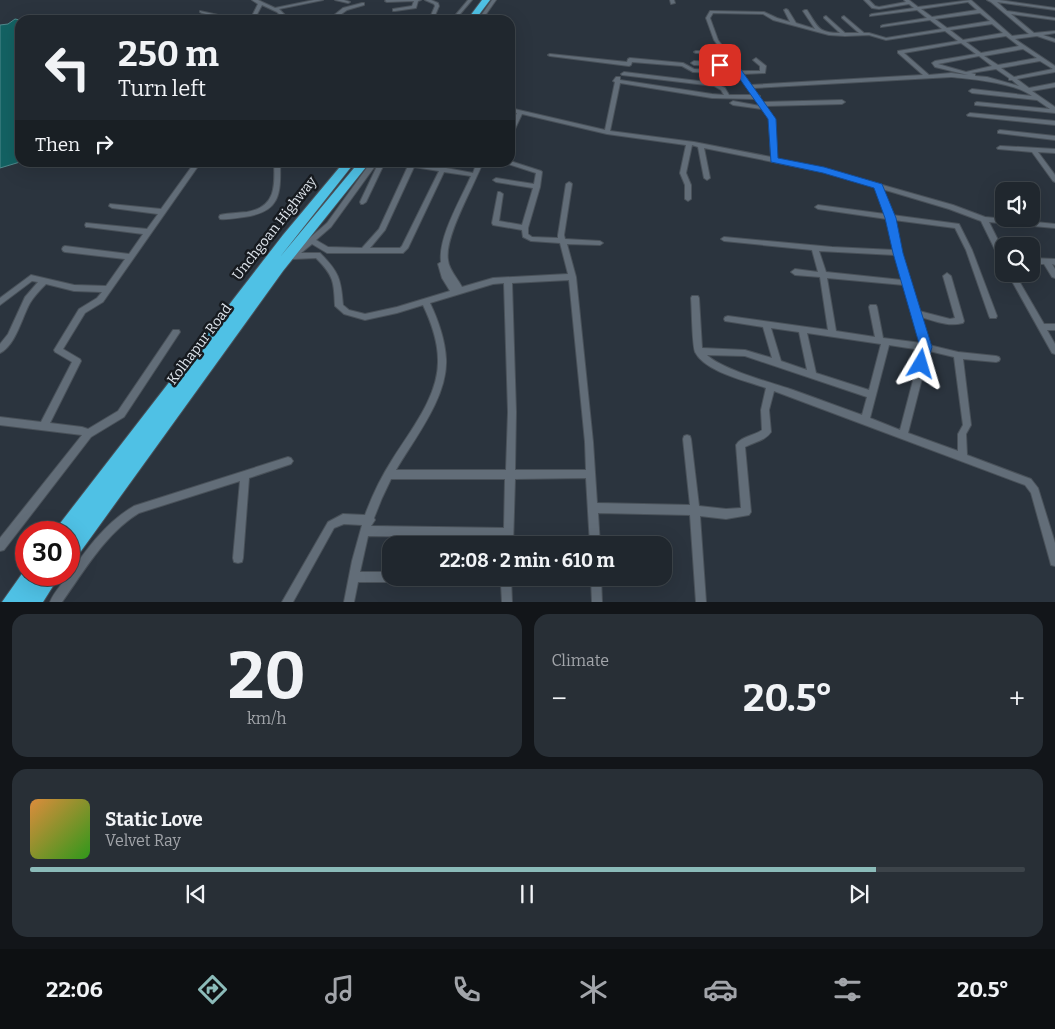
<!DOCTYPE html>
<html lang="en">
<head>
<meta charset="utf-8">
<style>
	body { margin:0; font-family:Bitter,serif; background:#282f36; color:#f1f3f6; height:100vh; display:flex; flex-direction:column; font-size:19px; white-space:nowrap }
	* { box-sizing:border-box; margin:0 }
	p { font-size:16px; color:#a2a5aa }
	.icon { flex:none; width:28px; height:28px; fill:none; stroke:currentColor; stroke-width:2; stroke-linecap:round; stroke-linejoin:round }
	.map { position:relative; height:602px; overflow:hidden }
	.panel { display:flex; flex-direction:column; gap:12px; padding:12px; background:#121519; flex:1 }
	.panel>* { flex:none }
	.hud { position:absolute; left:15px; top:15px; width:500px; height:152px; border-radius:15px; box-shadow:0 5px 20px #0002,0 0 0 1px #3d444a; background:#20272e; color:#f1f3f6; overflow:hidden }
	.tools { position:absolute; left:995px; top:182px; display:grid; gap:10px }
	.tools a { display:grid; place-items:center; width:45px; height:45px; border-radius:10px; background:#20272e; box-shadow:0 5px 20px #0002,0 0 0 1px #3d444a; font-size:25px }
	.speed { position:absolute; left:15px; top:521px; display:flex; gap:10px; font-size:25px; font-weight:700; text-align:center }
	.speed>* { display:grid; place-content:center; width:65px; height:65px; border-radius:50%; background:#20272e; box-shadow:0 5px 20px #0002,0 0 0 1px #3d444a; line-height:1 }
	.speed .limit { border:8px solid #d22; background:#fff; color:#111 }
	.pin { position:absolute; display:grid; place-items:center; width:42px; height:42px; color:#fff; margin:-21px; border-radius:10px; box-shadow:0 2px 8px #0006 }
	.me { position:absolute; width:55px; margin:-28px; rotate:7deg; stroke-linejoin:round; filter:drop-shadow(0 0 4px #0008) }
	.turn { display:flex; align-items:center; gap:18px; height:105px; padding:0 20px; font-size:22px }
	.turn .icon { width:65px; height:65px; stroke-width:2.5 }
	.turn b { display:block; font-size:35px; line-height:42px }
	.then { display:flex; align-items:center; height:48px; padding:0 20px; background:#0003; gap:10px; font-size:19px }
	.big { font-size:38px; font-weight:700; line-height:1.1 }
	.panel .widget { flex:1; display:flex; flex-direction:column; justify-content:center; gap:8px; min-width:0; padding:0 18px; border-radius:15px; background:#282f36 }
	.panel .dial { align-items:center; gap:0 }
	.dial b { font-size:65px; line-height:1 }
	.song { display:flex; align-items:center; gap:15px }
	.cover { width:60px; height:60px; border-radius:8px; background:linear-gradient(135deg,hsl(30 70% 55%),hsl(110 70% 35%)) }
	.played { height:5px; border-radius:2px; background:linear-gradient(90deg,#8bbbb9 85%,#3d444a 85%) }
	.keys { display:flex; justify-content:space-around; direction:ltr }
	.heat { display:flex; justify-content:space-between; align-items:center; font-size:28px; direction:ltr }
	.panel .tiles { flex:1; display:grid; gap:12px; grid-template-columns:1fr 1fr }
	.widget:last-child { grid-column:span 2 }
	.trip { position:absolute; left:382px; top:536px; width:290px; height:50px; border-radius:15px; background:#20272e; box-shadow:0 5px 20px #0002,0 0 0 1px #3d444a; font-weight:700; line-height:50px; text-align:center }
	.tabs { display:flex; height:80px; justify-content:space-around; align-items:center; background:#0d1012; color:#a2a5aa }
	.tabs .icon { width:35px; height:35px }
	.tabs .on { color:#8bbbb9 }
	.tabs b { font-size:22px; color:#f1f3f6 }
	.map>svg:first-child { display:block }
	.water { fill:#136263; stroke:#518a8d }
	.lines { fill:none; stroke-linecap:round; stroke-linejoin:round }
	.street-casing { stroke:#495159; stroke-width:2 }
	.highway-casing { stroke:#495159; stroke-width:2 }
	.street { fill:#626d78; fill-rule:evenodd }
	.highway { fill:#4fc1e5; fill-rule:evenodd }
	.route { fill:#1a73e8; stroke:#114b97 }
	.labels { text-anchor:middle; stroke-width:5; stroke-linejoin:round; paint-order:stroke }
	.street-label { font-size:14px; fill:#e1e7ee; stroke:#171b20 }
</style>
</head>
<body>
<div class="map">
<svg width="1055" height="602" viewBox="0 0 1055 602">
	<rect width="100%" height="100%" fill="#2b343e"/>
	<polygon class="water" points="15,19 20,20 20,162 0,168 0,25 8,24"/>
	<g class="lines">
		<defs>
			<g id="street">
				<polygon points="252,0 258,0 275,8 314,0 323,0 279,9 290,20 285,20 277,12 262,5 254,20 250,20 258,4"/>
				<polygon points="335,0 344,0 350,2 348,3"/>
				<polygon points="386,0 421,0 418,1 416,8 395,11 393,11 393,9 412,6 414,1 387,2 385,1"/>
				<polygon points="425,0 431,0 438,3 439,6 433,20 429,20 435,6 434,4"/>
				<polygon points="468,0 472,0 455,20 437,19 435,18 437,17 453,18"/>
				<polygon points="492,0 496,0 482,20 478,20"/>
				<polygon points="670,0 674,0 675,3 671,4"/>
				<path d="M 864,0 L 869,0 L 875,6 L 879,7 L 906,2 L 904,0 L 909,0 L 918,7 L 971,0 L 1012,36 L 1029,34 L 991,2 L 987,0 L 999,0 L 1055,8 L 1055,10 L 997,2 L 1007,11 L 1055,18 L 1055,20 L 1011,14 L 1034,33 L 1055,31 L 1055,33 L 1043,35 L 1055,39 L 1055,42 L 1037,36 L 1015,39 L 1055,66 L 1055,72 L 1017,79 L 1029,88 L 1055,83 L 1055,87 L 1032,91 L 1055,107 L 1055,113 L 975,105 L 975,103 L 977,102 L 1050,109 L 1037,100 L 972,93 L 969,91 L 972,89 L 1032,96 C 1016,83 972,79 951,77 L 753,88 L 758,95 L 760,96 L 760,98 L 763,102 L 842,100 L 845,102 L 842,104 L 765,106 L 775,119 L 777,159 L 826,169 L 953,205 L 985,217 L 1055,224 L 1055,228 L 989,222 L 1004,252 L 1004,263 L 1000,260 L 981,221 L 949,209 L 882,189 L 892,215 L 959,224 L 972,250 L 997,316 L 996,318 L 990,318 L 989,316 L 966,250 L 955,228 L 894,220 L 902,253 L 919,311 L 950,319 L 955,318 L 943,276 L 947,273 L 951,276 L 964,321 L 963,323 C 948,327 935,321 921,317 L 929,345 L 958,352 L 996,356 L 999,357 L 1000,359 L 999,361 L 996,362 L 963,359 L 971,425 L 966,434 L 967,455 L 1031,479 L 1038,488 L 1055,543 L 1055,566 L 1051,565 L 1050,561 L 1031,493 L 1025,485 L 774,391 L 769,410 L 771,432 C 765,441 754,442 745,447 L 751,512 L 749,515 L 726,519 L 700,516 L 706,602 L 696,602 L 690,515 L 598,513 L 600,545 L 590,545 L 586,478 L 515,479 L 513,545 L 503,545 L 503,538 L 368,536 L 360,572 L 391,572 L 391,578 L 396,578 L 395,581 L 391,582 L 358,582 L 354,602 L 344,602 L 352,561 L 362,525 L 344,524 L 334,528 L 293,602 L 282,602 L 328,522 L 343,514 L 365,515 C 372,496 381,477 392,460 C 410,431 439,396 438,360 C 438,341 431,322 423,305 L 397,313 L 365,320 L 344,314 L 335,306 C 334,282 334,276 316,258 L 293,259 L 289,256 L 327,223 L 371,162 L 378,162 L 331,227 L 316,240 L 328,247 L 362,248 L 379,229 L 408,166 L 392,162 L 410,162 L 440,167 L 443,162 L 449,162 L 446,168 L 473,173 L 477,162 L 483,162 C 474,186 444,237 448,260 C 449,270 458,279 462,287 L 493,278 L 568,274 L 560,243 L 531,241 L 523,237 L 522,230 L 493,225 L 492,223 L 498,192 L 500,192 L 503,194 L 499,221 L 522,225 L 533,188 L 496,182 L 493,180 L 496,178 L 534,184 L 536,173 L 502,162 L 510,162 L 510,161 L 541,171 L 542,172 L 540,187 L 528,228 L 528,234 L 532,237 L 558,238 L 558,235 L 566,184 L 569,182 L 571,183 L 572,184 L 564,235 L 565,239 L 600,241 L 603,243 L 600,245 L 567,244 L 576,277 L 593,442 L 597,503 L 690,505 L 683,439 L 684,436 L 687,435 L 690,436 L 691,439 L 699,506 L 726,509 L 741,508 L 736,445 C 741,436 754,436 762,430 L 761,410 L 766,388 C 747,381 705,372 695,352 C 692,343 692,309 691,298 L 692,296 L 698,296 L 699,298 L 702,348 L 745,350 L 772,358 L 763,327 L 725,321 L 724,319 L 725,317 L 728,316 L 828,330 L 820,277 L 795,275 L 791,272 L 795,269 L 818,272 L 812,250 L 724,241 L 721,239 L 724,237 L 832,247 L 894,250 L 887,219 L 818,209 L 815,207 L 818,205 L 885,214 L 875,187 L 823,172 L 704,148 L 710,178 L 707,180 L 704,178 L 698,147 L 692,145 L 686,173 L 691,185 L 691,199 L 688,201 L 685,199 L 685,185 L 680,173 L 686,145 L 607,134 L 522,114 L 513,133 L 510,135 L 510,127 L 517,113 L 510,112 L 510,108 L 605,130 L 615,82 L 613,81 L 616,77 L 620,77 L 620,80 L 712,94 L 724,95 L 721,90 L 714,86 L 622,75 L 621,74 L 624,72 L 715,83 L 725,88 L 729,95 L 752,95 L 738,74 L 693,72 L 682,66 L 632,62 L 631,65 L 629,66 L 550,56 L 548,55 L 550,54 L 627,62 L 628,59 L 630,58 L 683,63 L 694,69 L 736,71 L 732,66 L 694,65 L 691,63 L 694,61 L 730,63 L 724,54 L 696,53 L 694,52 L 696,51 L 722,51 L 714,40 L 706,18 L 710,11 L 712,11 L 764,12 L 777,18 L 790,22 L 784,10 L 786,9 L 788,10 L 796,23 L 815,29 L 803,11 L 805,10 L 807,10 C 818,27 818,33 840,33 L 824,18 L 824,17 L 826,16 L 845,33 L 859,33 L 842,18 L 842,17 L 844,16 L 864,33 L 869,33 L 886,38 L 942,29 L 930,20 L 881,27 L 881,26 L 883,25 L 927,18 L 917,10 L 870,16 L 870,15 L 872,14 L 914,8 L 909,4 L 879,9 L 872,8 ZM 968,2 L 977,10 L 932,17 L 921,9 ZM 713,13 L 763,14 L 773,20 L 829,35 L 845,36 L 869,35 L 886,40 L 945,31 L 958,41 L 898,51 L 898,53 L 923,75 L 751,85 L 743,74 L 765,73 L 766,66 L 756,58 L 753,60 L 760,66 L 760,71 L 741,71 L 718,40 L 710,18 ZM 980,13 L 990,21 L 947,28 L 935,19 ZM 992,24 L 1003,33 L 963,40 L 950,30 ZM 1006,36 L 1019,46 L 981,53 L 966,42 ZM 961,43 L 976,54 L 935,61 L 932,63 L 935,67 L 968,75 L 951,73 L 929,75 L 904,53 ZM 1023,49 L 1037,58 L 998,65 L 984,56 ZM 979,56 L 992,66 L 966,72 L 938,64 ZM 1040,61 L 1053,69 L 1014,77 L 1001,68 ZM 996,69 L 1009,78 L 1009,80 L 1012,80 L 1019,86 L 987,77 L 975,76 L 975,74 L 971,73 ZM 620,83 L 712,98 L 755,99 L 760,106 L 733,101 L 730,103 L 733,105 L 762,109 L 769,119 L 771,157 L 694,142 L 610,131 ZM 414,167 L 439,171 L 402,246 L 400,248 L 370,248 L 385,230 ZM 444,172 L 471,176 C 461,199 438,237 441,262 L 438,264 L 442,278 L 450,291 L 397,307 L 365,314 L 349,310 L 343,305 C 341,279 339,272 320,253 L 301,253 L 312,244 L 327,253 L 403,253 L 408,248 ZM 819,251 L 895,255 L 902,280 L 826,272 ZM 827,278 L 904,285 L 921,343 L 883,338 L 877,307 L 876,305 L 870,305 L 869,307 L 875,337 L 836,331 ZM 569,280 L 585,442 L 586,470 L 515,470 L 516,412 L 512,283 ZM 504,283 L 508,412 L 506,470 L 396,470 C 414,439 448,397 446,359 C 445,339 438,320 430,303 L 493,284 ZM 771,328 L 799,332 L 807,370 L 781,361 ZM 807,333 L 881,344 L 869,390 L 816,373 ZM 889,345 L 921,350 L 900,430 L 870,418 ZM 929,351 L 954,357 L 963,425 L 958,434 L 958,451 L 908,433 ZM 707,355 L 745,356 L 867,397 L 862,415 C 839,407 816,398 793,390 C 772,383 721,369 707,355 ZM 391,479 L 505,479 L 504,528 L 371,526 L 375,520 L 374,518 L 382,498 Z"/>
				<polygon points="362,3 364,3 364,5 347,10 333,20 328,20 343,8"/>
				<polygon points="200,11 236,19 238,20 230,20 202,13 200,12"/>
				<polygon points="970,113 1055,121 1055,125 968,116 967,115"/>
				<polygon points="1000,130 1055,136 1055,140 998,133 998,131"/>
				<polygon points="1000,146 1055,149 1055,153 1038,152 1055,175 1055,182 1053,181 1032,152 998,149 997,148"/>
				<path d="M 195,162 L 201,162 L 103,302 L 85,313 L 63,349 L 80,359 L 81,361 L 50,423 L 82,427 L 88,429 L 118,411 L 173,330 L 179,330 L 180,332 L 124,417 L 91,437 L 4,550 L 0,551 L 0,538 L 82,435 L 0,425 L 0,417 L 41,422 L 72,362 L 55,352 L 54,350 L 79,309 L 97,298 L 102,292 L 74,291 L 46,284 C 40,290 34,296 30,303 C 22,317 16,345 0,353 L 0,344 L 8,334 L 25,297 L 38,282 L 32,281 L 0,305 L 0,298 L 31,275 L 74,285 L 106,286 L 125,259 L 65,252 L 63,251 L 62,249 L 63,247 L 65,246 L 129,254 L 143,234 L 88,227 L 86,227 L 85,225 L 86,223 L 147,229 L 158,214 L 112,208 L 109,206 L 110,204 L 161,209 Z"/>
				<path d="M 274,162 L 280,162 C 281,195 280,212 244,217 C 236,218 227,220 220,219 L 219,217 L 220,215 C 229,213 238,213 247,212 C 276,207 275,186 274,162 Z"/>
				<polygon points="379,162 385,162 366,202 363,204 361,204 360,202"/>
				<polygon points="1001,184 1022,185 1025,187 1022,189 1003,188 1004,199 1002,199 996,189 999,185"/>
				<polygon points="1031,258 1055,259 1055,265 1052,264 1055,269 1055,278 1052,277 1044,264 1031,264"/>
				<polygon points="1008,274 1015,274 1044,324 1055,324 1055,330 1047,330 1055,344 1055,354 1052,353"/>
				<path d="M 288,457 L 291,458 L 293,461 L 291,464 L 249,478 L 243,558 L 242,562 L 238,563 L 234,562 L 233,558 L 240,481 L 139,513 C 105,534 85,570 62,602 L 50,602 C 54,592 62,584 68,576 C 86,550 105,523 134,506 Z"/>
				<polygon points="407,578 511,578 512,602 502,602 501,584 412,583 408,582"/>
				<polygon points="591,578 601,578 602,602 592,602"/>
			</g>
			<g id="highway">
				<polygon points="482,0 490,0 475,20 467,20"/>
				<polygon points="344,162 355,162 280,257 359,162 370,162 283,271 76,558 69,560 69,532 55,532 58,526 283,235"/>
				<polygon points="26,568 26,575 60,575 43,602 2,602"/>
			</g>
		</defs>
		<use href="#street" class="street-casing"/>
		<use href="#highway" class="highway-casing"/>
		<use href="#street" class="street"/>
		<use href="#highway" class="highway"/>
	</g>
	<polygon class="route" points="720,62 737,64 776,119 778,158 824,167 882,184 896,218 903,253 932,347 926,368 917,368 915,364 920,347 893,253 885,218 874,188 823,173 771,162 768,119 732,68 717,66 716,65"/>
	<g class="labels">
		<g class="street-label">
			<text transform="translate(274 228) rotate(-52)" y="5">Unchgoan Highway</text>
			<text transform="translate(199 344) rotate(-53)" y="5">Kolhapur Road</text>
		</g>
	</g>
</svg>
<div class="tools">
<a><svg class="icon" aria-label="sound" viewBox="0 0 24 24"><path d="M4 9h4l5-4v14l-5-4H4zM17 9q2 3 0 6"/></svg></a>
<a><svg class="icon" aria-label="search" viewBox="0 0 24 24"><circle cx="10" cy="10" r="6"/><path d="M15 15l6 6"/></svg></a>
</div>
<div class="speed"><div class="limit">30</div></div>
<div class="pin" style="left:720px;top:65px;background:#d93025"><svg class="icon" aria-label="arrive" viewBox="0 0 24 24"><path d="M6 21V4h12l-3 4 3 4H6"/></svg></div>
<svg class="me" style="left:921px;top:364px" viewBox="-20 -20 40 40"><path d="M0-17L14 15 0 8-14 15z" fill="#1a73e8" stroke="#fff" stroke-width="4"/></svg>
<div class="trip">22:08 · 2 min · 610 m</div>
<div class="hud">
<div class="turn"><svg class="icon" aria-label="left" viewBox="0 0 24 24"><path d="M17 20v-9H6M10 6l-5 5 5 5"/></svg><div><b>250 m</b>Turn left</div></div>
<div class="then">Then<svg class="icon" aria-label="right" viewBox="0 0 24 24"><path d="M7 20v-9h11M14 6l5 5-5 5"/></svg></div>
</div>
</div>
<section class="panel">
<div class="tiles">
<div class="widget dial"><b>20</b><p>km/h</p></div>
<div class="widget"><p>Climate</p>
<div class="heat"><a>−</a><b class="big">20.5°</b><a>+</a></div>
</div>
<div class="widget">
<div class="song"><i class="cover"></i><div><b>Static Love</b><p>Velvet Ray</p></div></div>
<div class="played"></div>
<div class="keys"><svg class="icon" aria-label="previous" viewBox="0 0 24 24"><path d="M18 5L8 12l10 7zM5 5v14"/></svg><svg class="icon" aria-label="pause" viewBox="0 0 24 24"><path d="M8 5v14M16 5v14"/></svg><svg class="icon" aria-label="next" viewBox="0 0 24 24"><path d="M6 5l10 7-10 7zM19 5v14"/></svg></div>
</div>
</div>
</section>
<nav class="tabs">
<b>22:06</b>
<svg class="icon on" aria-label="directions" viewBox="0 0 24 24"><path d="M12 3l9 9-9 9-9-9zM9 14v-3h6M13 9l2 2-2 2"/></svg>
<svg class="icon" aria-label="music" viewBox="0 0 24 24"><path d="M9 18V5l10-2v13"/><circle cx="6" cy="18" r="3"/><circle cx="16" cy="16" r="3"/></svg>
<svg class="icon" aria-label="phone" viewBox="0 0 24 24"><path d="M5 4h4l2 5-3 2q2 4 5 5l2-3 5 2v4C11 20 4 13 5 4z"/></svg>
<svg class="icon" aria-label="climate" viewBox="0 0 24 24"><path d="M12 3v18M4 7l16 10M4 17L20 7"/></svg>
<svg class="icon" aria-label="car" viewBox="0 0 24 24"><path d="M5 17H2v-5l4-1 3-4h7l3 4 3 1v5h-3M9 17h6M6 11h13"/><circle cx="7" cy="17" r="2"/><circle cx="17" cy="17" r="2"/></svg>
<svg class="icon" aria-label="filters" viewBox="0 0 24 24"><path d="M4 7h16M4 17h16"/><circle cx="9" cy="7" r="2"/><circle cx="15" cy="17" r="2"/></svg>
<b>20.5°</b>
</nav>
</body>
</html>
